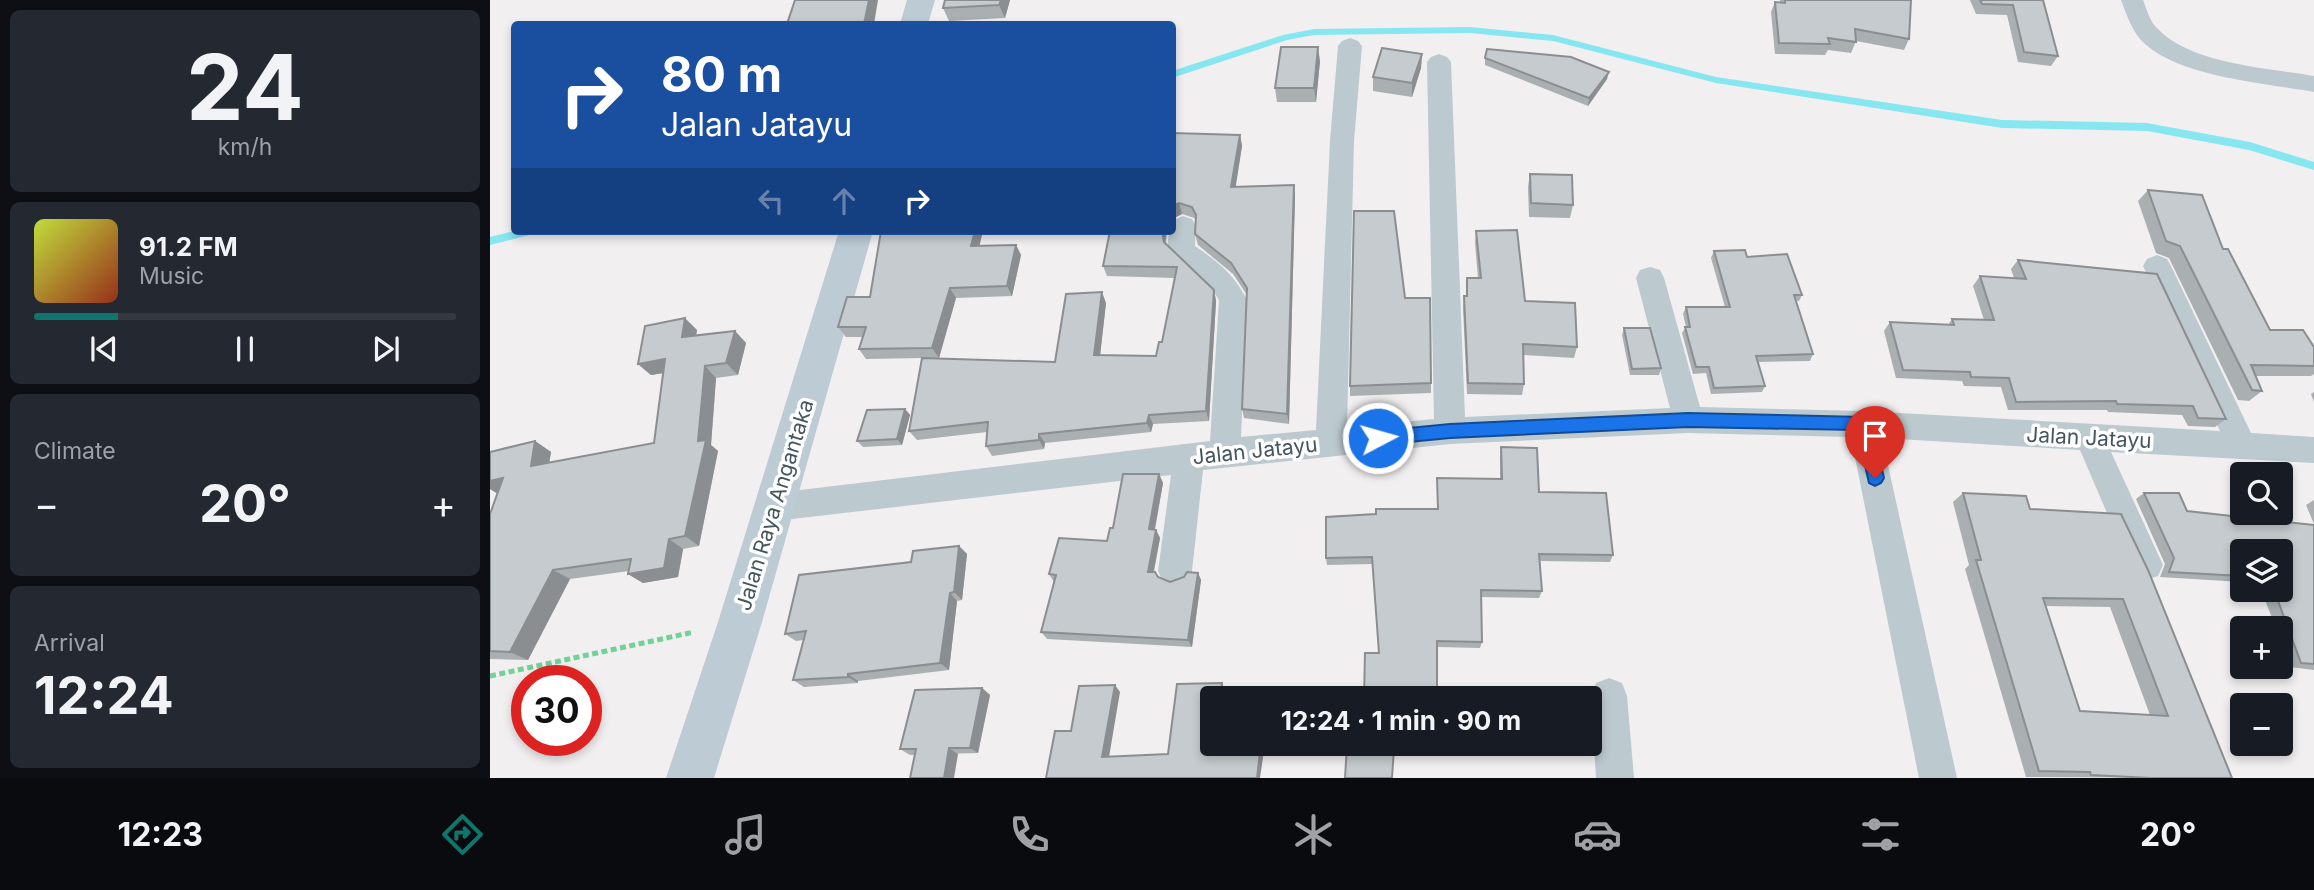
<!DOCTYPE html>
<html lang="en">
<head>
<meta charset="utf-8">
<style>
	body { margin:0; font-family:Inter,sans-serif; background:#242831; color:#f1f3f6; height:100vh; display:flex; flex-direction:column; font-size:26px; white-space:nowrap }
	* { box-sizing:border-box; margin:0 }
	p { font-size:23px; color:#9ea1a6 }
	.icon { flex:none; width:38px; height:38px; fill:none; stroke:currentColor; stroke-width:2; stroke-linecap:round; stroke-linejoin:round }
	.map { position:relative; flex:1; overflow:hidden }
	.side { display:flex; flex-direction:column; gap:10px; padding:10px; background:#0d0f14; width:490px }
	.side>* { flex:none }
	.top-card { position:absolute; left:21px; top:21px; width:665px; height:214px; border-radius:7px; box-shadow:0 4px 10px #0003; background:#1a4fa0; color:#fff; overflow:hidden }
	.controls { position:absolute; left:1740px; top:462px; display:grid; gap:14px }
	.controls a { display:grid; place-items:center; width:63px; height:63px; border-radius:7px; background:#171b24; box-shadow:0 4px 10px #0003; font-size:35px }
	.speed { position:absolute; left:21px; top:665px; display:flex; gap:14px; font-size:35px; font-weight:700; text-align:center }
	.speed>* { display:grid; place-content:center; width:91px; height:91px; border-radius:50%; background:#171b24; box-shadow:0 4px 10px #0003; line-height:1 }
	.speed .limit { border:10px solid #d22; background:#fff; color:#111 }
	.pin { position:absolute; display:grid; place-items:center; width:60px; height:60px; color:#fff; margin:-72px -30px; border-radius:50% 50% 50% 0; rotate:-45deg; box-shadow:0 0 7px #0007 }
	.pin .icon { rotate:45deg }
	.me { position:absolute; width:77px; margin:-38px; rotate:84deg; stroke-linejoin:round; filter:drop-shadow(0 0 5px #0008) }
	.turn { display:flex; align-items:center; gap:24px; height:147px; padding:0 35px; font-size:32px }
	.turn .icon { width:91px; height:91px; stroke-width:2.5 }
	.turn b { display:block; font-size:49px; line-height:60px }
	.lanes { display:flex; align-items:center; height:66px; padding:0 35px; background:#0003; justify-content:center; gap:35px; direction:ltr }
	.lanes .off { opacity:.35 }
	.big { font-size:52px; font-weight:700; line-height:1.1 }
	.side .widget { flex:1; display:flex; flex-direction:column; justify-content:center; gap:10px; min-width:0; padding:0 24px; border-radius:10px; background:#242831 }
	.side .dial { align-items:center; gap:0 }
	.dial b { font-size:91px; line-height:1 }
	.song { display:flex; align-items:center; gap:21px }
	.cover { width:84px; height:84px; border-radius:10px; background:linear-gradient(135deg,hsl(70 70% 55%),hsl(10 70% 35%)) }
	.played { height:7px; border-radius:4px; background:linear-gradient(90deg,#0f766e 20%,#363941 20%) }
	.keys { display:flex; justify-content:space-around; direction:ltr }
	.heat { display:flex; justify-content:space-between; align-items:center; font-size:38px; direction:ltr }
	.trip { position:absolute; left:710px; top:686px; width:402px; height:70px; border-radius:7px; background:#171b24; box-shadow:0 4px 10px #0003; font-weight:700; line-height:70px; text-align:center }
	.dock { display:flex; height:112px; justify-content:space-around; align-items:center; background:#090b0e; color:#9ea1a6 }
	.dock .icon { width:49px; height:49px }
	.dock .current { color:#0f766e }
	.dock b { font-size:32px; color:#f1f3f6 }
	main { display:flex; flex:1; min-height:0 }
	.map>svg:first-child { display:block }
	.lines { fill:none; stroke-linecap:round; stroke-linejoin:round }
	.stream { fill:#87e7f0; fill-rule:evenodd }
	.path { stroke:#72d197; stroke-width:5; stroke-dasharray:6 3.5; stroke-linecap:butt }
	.minor { fill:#bcc9cf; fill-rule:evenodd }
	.secondary { fill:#bccbd4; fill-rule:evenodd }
	.wall { fill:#aaafb2; fill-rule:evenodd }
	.shaded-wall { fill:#8b8e91 }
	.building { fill:#c6cbcf; stroke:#8b8e91; stroke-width:2; fill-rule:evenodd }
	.route { fill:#1a73e8; stroke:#114b97; stroke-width:2 }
	.labels { text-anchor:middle; stroke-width:7; stroke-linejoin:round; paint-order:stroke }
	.street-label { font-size:21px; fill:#46565e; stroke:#fff }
</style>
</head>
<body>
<main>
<section class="side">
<div class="widget dial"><b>24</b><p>km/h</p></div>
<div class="widget">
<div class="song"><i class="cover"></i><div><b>91.2 FM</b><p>Music</p></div></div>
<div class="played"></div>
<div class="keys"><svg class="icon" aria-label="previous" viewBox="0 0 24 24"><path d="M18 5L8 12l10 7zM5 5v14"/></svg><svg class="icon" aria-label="pause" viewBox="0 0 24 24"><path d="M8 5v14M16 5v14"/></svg><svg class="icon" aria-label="next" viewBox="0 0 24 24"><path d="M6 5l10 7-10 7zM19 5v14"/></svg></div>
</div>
<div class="widget"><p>Climate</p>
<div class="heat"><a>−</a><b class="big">20°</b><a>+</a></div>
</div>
<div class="widget"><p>Arrival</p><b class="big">12:24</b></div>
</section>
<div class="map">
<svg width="1824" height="778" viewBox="0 0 1824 778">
	<rect width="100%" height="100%" fill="#f2eff0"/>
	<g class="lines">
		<g class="stream">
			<polygon points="980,27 1063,35 1226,77 1512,120 1657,123 1760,142 1824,162 1824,170 1759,150 1657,131 1512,128 1226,83 1063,41 980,33 824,35 797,40 682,78 682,71 793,35 824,29"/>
			<polygon points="24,231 44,231 43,234 0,245 0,237"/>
		</g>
		<polyline class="path" points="0,676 204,632"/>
		<g class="minor">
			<path d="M 1631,0 L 1653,0 C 1657,10 1660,22 1668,29 C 1701,64 1778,68 1824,76 L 1824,92 C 1775,83 1684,77 1650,39 C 1641,28 1636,13 1631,0 Z"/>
			<path d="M 860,38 L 868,41 L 872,46 L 864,141 L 857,427 L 944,419 L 937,62 L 941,57 L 949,54 L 957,57 L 961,62 L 975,417 L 1180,408 L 1146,278 L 1150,270 L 1160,267 L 1170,270 L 1174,278 L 1210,407 L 1374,411 L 1730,431 L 1653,266 L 1657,259 L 1667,255 L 1677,259 L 1681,266 L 1761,433 L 1824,437 L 1824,463 L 1621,452 L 1673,565 L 1668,576 L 1656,580 L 1644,576 L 1590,450 L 1392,438 L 1467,778 L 1429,778 L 1361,437 L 1198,433 L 960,444 L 713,470 L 702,571 L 697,582 L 685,587 L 673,582 L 668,571 L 681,475 L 285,521 L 274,517 L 269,507 L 274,497 L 285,493 L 720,441 L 729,300 C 719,280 678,264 678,245 C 677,234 682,232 682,221 L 693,216 L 702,219 L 706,226 L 705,246 C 727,261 745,275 757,300 L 751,437 L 826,430 L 840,141 L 848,46 L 852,41 Z"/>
			<polygon points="1119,678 1132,683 1137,696 1144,778 1106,778 1101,696 1106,683"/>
		</g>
		<g class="secondary">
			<polygon points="417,0 445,0 438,24 410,24"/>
			<polygon points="349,231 383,231 272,622 224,778 176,778 228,622"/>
		</g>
	</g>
	<g class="wall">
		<polygon points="520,0 515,18 459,21 453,8"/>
		<polygon points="1290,0 1421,0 1419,39 1414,50 1366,41 1361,53 1338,50 1335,55 1285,54 1281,12 1285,2 1290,2"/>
		<polygon points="1480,0 1553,0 1568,56 1561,66 1528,62 1517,15 1486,14"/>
		<polygon points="932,54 931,68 922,97 883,91 883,77"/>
		<polygon points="995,58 1117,79 1098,106 995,65"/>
		<polygon points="830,61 826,102 787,102 785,88"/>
		<polygon points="682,133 750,135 752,146 745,187 804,185 805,196 799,424 754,418 752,409 757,295 743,274 708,245 705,234 706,220 704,218 692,214 682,219"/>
		<polygon points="1040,174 1083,205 1080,218 1039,217 1038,187"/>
		<polygon points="1658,190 1733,249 1780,330 1824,347 1824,374 1821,376 1766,376 1772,391 1759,401 1748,400 1679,258 1666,253 1648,201"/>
		<polygon points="620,231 677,231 676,244 724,290 726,301 719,421 663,424 661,432 555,443 554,449 502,456 496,446 497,432 427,440 419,431 432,358 376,359 369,349 373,337 356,337 348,327 380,297 489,246 526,245 531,255 522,296 466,298 449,358 436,358 565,362 616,303 610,355 666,356 672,342 685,278 617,276 613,266"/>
		<polygon points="986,231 1035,301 1087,347 1084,358 1033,355 1034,384 1032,395 977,394 973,308 974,296 976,296 977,278 988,278 985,243"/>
		<polygon points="1224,251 1257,257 1312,295 1309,301 1306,301 1323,354 1320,361 1268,362 1275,386 1272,392 1221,394 1216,373 1203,374 1192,333 1196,327 1193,314 1196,307 1235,307 1221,258"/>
		<polygon points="1528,260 1736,419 1725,427 1698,426 1692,415 1618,412 1617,410 1518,410 1511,387 1474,386 1472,381 1406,378 1394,331 1400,322 1458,325 1462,319 1494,320 1483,286 1490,276 1524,278 1521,269"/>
		<polygon points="915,298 941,383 941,393 860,396 860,386"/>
		<polygon points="1134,328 1171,368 1169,375 1140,375 1132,335"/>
		<polygon points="207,330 206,335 245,331 256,343 248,375 226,378 221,445 228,451 209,546 193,549 188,577 153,583 138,574 139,571 80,579 38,660 0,659 0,513 8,493 0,489 0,452 45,441 61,452 59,463 164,443 173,373 161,375 148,364"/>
		<polygon points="1824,392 1824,402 1821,394"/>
		<polygon points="415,409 420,415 412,445 373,447 367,441"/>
		<polygon points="1011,447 1049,492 1123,555 1120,562 1050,561 1052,591 1049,598 991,597 992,642 990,648 947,647 947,697 908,696 908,698 874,698 889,653 882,564 837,565 836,558 886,514 947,509 947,478 1010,479 1010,456"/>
		<polygon points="669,474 673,483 665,530 666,530 670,538 664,572 668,577 680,582 708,573 711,580 702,647 557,639 551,632 564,582 559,574 617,541 623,528"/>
		<path d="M 1473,493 L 1540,509 L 1631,514 L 1742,778 L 1536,777 L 1475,569 L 1479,565 L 1463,502 ZM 1556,606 L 1620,607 L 1660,715 L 1590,711 Z"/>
		<polygon points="1654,493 1697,511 1824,525 1824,670 1800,667 1790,641 1790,628 1786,628 1771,590 1790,590 1790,551 1752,551 1752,582 1670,577 1675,564 1646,499"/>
		<polygon points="1824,500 1824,524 1816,505"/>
		<polygon points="469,546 477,554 472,600 467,601 459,670 368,681 368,683 314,687 303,680 314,640 306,641 295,634 421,562"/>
		<polygon points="492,688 500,695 488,753 420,755 410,749"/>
		<polygon points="812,744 916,744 915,754 813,748"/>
	</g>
	<g class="shaded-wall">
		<polygon points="379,0 388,0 384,24 374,24"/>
		<polygon points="511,0 520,0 515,18 509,5"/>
		<polygon points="828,47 830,61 826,102 824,88"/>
		<polygon points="932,54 931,68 922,97 922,83"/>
		<polygon points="1119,72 1117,79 1098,106 1099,98"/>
		<polygon points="750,135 752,146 744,198 741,187"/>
		<polygon points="804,185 805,196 799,424 797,414"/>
		<polygon points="689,203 692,214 682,219 682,206"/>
		<polygon points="485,231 493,231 487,256 481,246"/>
		<polygon points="672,231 677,231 675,241 677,253"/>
		<polygon points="526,245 531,255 522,296 517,286"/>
		<polygon points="460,288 466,298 449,358 442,348"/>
		<polygon points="724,290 726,301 719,421 716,411"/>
		<polygon points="612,292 616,303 609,365 604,355"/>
		<polygon points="195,318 207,330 204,349 192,337"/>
		<polygon points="245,331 256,343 248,375 236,363"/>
		<polygon points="175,359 187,371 161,375 148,364"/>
		<polygon points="215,366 226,378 221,445 228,451 209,546 195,536 208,441"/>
		<polygon points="415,409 420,415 412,445 407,439"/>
		<polygon points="659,415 663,424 661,432 657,423"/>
		<polygon points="549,434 555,443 554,449 549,440"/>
		<polygon points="45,441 61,452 57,477 41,466"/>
		<polygon points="669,474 673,483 663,538 659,529"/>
		<polygon points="13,478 8,494 0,489 0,481"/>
		<polygon points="666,530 670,538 662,579 658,572"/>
		<polygon points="179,539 193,549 188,577 153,583 138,574"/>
		<polygon points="469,546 477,554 472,600 464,592"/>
		<polygon points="63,570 80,579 38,660 20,652"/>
		<polygon points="708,573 711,580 702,647 698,640"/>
		<polygon points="460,593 467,601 459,670 450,663"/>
		<polygon points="358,674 368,681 368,683 358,677"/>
		<polygon points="732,683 735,690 734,698 730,698"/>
		<polygon points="625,685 630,692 618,763 612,757"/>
		<polygon points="492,688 500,695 488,753 480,748"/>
		<polygon points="771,744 775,744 770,778 767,778"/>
		<polygon points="459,748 468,754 464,778 454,778"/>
	</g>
	<g class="building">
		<polygon points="305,0 379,0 374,24 297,24"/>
		<polygon points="455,0 511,0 509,5 453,8"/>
		<polygon points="1295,0 1421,0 1419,39 1365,29 1366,42 1338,38 1340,44 1289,43 1285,2 1295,3"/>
		<polygon points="1490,0 1553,0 1568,56 1534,52 1523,5 1492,4"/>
		<polygon points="791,47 828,47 824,88 785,88"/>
		<polygon points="892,48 932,54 922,83 883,77"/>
		<polygon points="997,49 1081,57 1119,72 1099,98 995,58"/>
		<polygon points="682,133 750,135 741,187 804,185 797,414 752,409 757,288 741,263 705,234 706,215 702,207 689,203 682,206"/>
		<polygon points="1040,174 1082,175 1083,205 1041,203"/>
		<polygon points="1658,190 1712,195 1733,249 1738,249 1780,330 1813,330 1824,347 1824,366 1761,365 1772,391 1762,390 1690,246 1676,241"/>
		<polygon points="864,211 904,211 915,298 940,298 941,383 860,386"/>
		<polygon points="1027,230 1035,301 1085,303 1087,347 1033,344 1034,384 978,383 974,296 977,296 977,278 991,278 986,231"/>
		<polygon points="391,231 485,231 481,246 526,245 517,286 460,288 442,348 369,349 376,327 348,327 357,297 380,297"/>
		<polygon points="620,231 672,231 674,242 724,290 716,411 659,415 657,423 549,434 549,440 496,446 498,422 419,431 432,358 565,362 576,294 612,292 604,355 666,356 669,342 672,342 687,267 613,266"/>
		<polygon points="1255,250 1257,257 1297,254 1312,295 1304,295 1323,354 1266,356 1275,386 1224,388 1219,367 1206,367 1195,327 1200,327 1196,307 1240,307 1224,251"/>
		<polygon points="1528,260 1667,274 1736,419 1708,418 1703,406 1627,404 1626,401 1526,402 1519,378 1481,377 1480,372 1413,370 1400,322 1464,325 1462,319 1504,320 1490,276 1536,279"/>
		<polygon points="195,318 192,337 245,331 236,363 215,366 208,441 216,440 195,536 179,539 174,568 138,574 141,559 63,570 20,652 0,651 0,514 13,478 0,481 0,452 45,441 41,466 164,443 175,359 148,364 155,326"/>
		<polygon points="1134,328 1160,328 1171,368 1142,369"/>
		<polygon points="415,409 407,439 367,441 377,410"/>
		<polygon points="1011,447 1047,448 1049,492 1116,493 1123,555 1049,554 1052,591 991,590 992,642 947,641 947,691 908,690 907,698 874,698 875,653 889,653 882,557 836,558 836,517 886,514 886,509 948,509 947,478 1012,479"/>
		<polygon points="633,474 669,474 659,529 666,530 658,572 665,572 668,577 680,582 694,577 697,572 708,573 698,640 551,632 566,575 559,574 569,538 617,541 620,528 623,528"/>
		<path d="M 1473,493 L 1536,496 L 1540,509 L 1631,514 L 1658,570 L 1742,778 L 1661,778 L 1601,775 L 1600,772 L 1549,771 L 1486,560 L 1491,560 ZM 1553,598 L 1633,599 L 1678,716 L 1590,711 Z"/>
		<polygon points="1654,493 1689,493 1697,511 1824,525 1824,664 1811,663 1784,590 1790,590 1790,551 1752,551 1752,576 1679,572 1684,558"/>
		<polygon points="469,546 464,592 460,593 450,663 358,674 358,677 303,680 316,631 295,634 309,575 421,562 423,551"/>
		<polygon points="732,683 730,698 723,698 723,744 771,744 767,778 556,778 565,731 581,731 589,686 625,685 612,757 678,754 687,684"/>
		<polygon points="492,688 480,748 459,748 454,778 420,778 426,749 410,749 425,690"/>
		<polygon points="829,744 916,744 915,749 904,748 902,778 855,778 857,745"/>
	</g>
	<polygon class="route" points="1198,413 1374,417 1380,419 1382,424 1394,478 1391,483 1385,486 1379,483 1367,430 1198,427 960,438 888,445 882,443 880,438 882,433 888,431 960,424"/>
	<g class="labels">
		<g class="street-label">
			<text transform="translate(1599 438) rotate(3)" y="7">Jalan Jatayu</text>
			<text transform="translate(765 451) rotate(-6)" y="7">Jalan Jatayu</text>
			<text transform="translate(285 505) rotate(-73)" y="7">Jalan Raya Angantaka</text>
		</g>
	</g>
</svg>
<div class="controls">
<a><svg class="icon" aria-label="search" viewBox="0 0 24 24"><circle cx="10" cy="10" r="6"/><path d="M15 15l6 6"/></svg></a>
<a><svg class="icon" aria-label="layers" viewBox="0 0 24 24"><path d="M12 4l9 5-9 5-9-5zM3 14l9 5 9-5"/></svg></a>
<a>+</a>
<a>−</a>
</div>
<div class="speed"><div class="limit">30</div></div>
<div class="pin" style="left:1385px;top:478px;background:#d93025"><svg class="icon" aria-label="arrive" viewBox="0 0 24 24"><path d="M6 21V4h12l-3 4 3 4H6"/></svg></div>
<svg class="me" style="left:888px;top:438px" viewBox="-20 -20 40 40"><circle r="17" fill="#1a73e8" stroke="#fff" stroke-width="3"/><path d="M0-11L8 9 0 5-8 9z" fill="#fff"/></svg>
<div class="trip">12:24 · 1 min · 90 m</div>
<div class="top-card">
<div class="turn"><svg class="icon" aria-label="right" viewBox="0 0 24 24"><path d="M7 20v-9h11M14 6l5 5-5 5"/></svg><div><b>80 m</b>Jalan Jatayu</div></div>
<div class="lanes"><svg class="icon off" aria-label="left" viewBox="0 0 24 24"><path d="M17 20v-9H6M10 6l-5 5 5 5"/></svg><svg class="icon off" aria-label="ahead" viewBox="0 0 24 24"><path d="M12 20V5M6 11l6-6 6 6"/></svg><svg class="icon" aria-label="right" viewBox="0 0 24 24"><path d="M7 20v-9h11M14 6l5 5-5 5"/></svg></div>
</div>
</div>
</main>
<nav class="dock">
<b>12:23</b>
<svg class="icon current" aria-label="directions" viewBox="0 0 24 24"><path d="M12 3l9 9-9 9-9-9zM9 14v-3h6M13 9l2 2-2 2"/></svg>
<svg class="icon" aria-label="music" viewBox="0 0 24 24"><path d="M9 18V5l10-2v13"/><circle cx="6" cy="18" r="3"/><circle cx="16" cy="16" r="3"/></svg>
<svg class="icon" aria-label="phone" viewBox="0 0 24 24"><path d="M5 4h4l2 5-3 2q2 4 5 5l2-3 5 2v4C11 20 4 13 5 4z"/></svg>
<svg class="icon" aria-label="climate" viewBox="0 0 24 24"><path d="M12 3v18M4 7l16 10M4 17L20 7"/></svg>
<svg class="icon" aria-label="car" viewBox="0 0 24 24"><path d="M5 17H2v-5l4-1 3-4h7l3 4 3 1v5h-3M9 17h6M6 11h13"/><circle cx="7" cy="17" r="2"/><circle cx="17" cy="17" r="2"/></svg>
<svg class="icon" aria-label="filters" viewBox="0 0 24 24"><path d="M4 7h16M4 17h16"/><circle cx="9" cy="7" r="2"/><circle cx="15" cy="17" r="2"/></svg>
<b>20°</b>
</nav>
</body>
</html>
